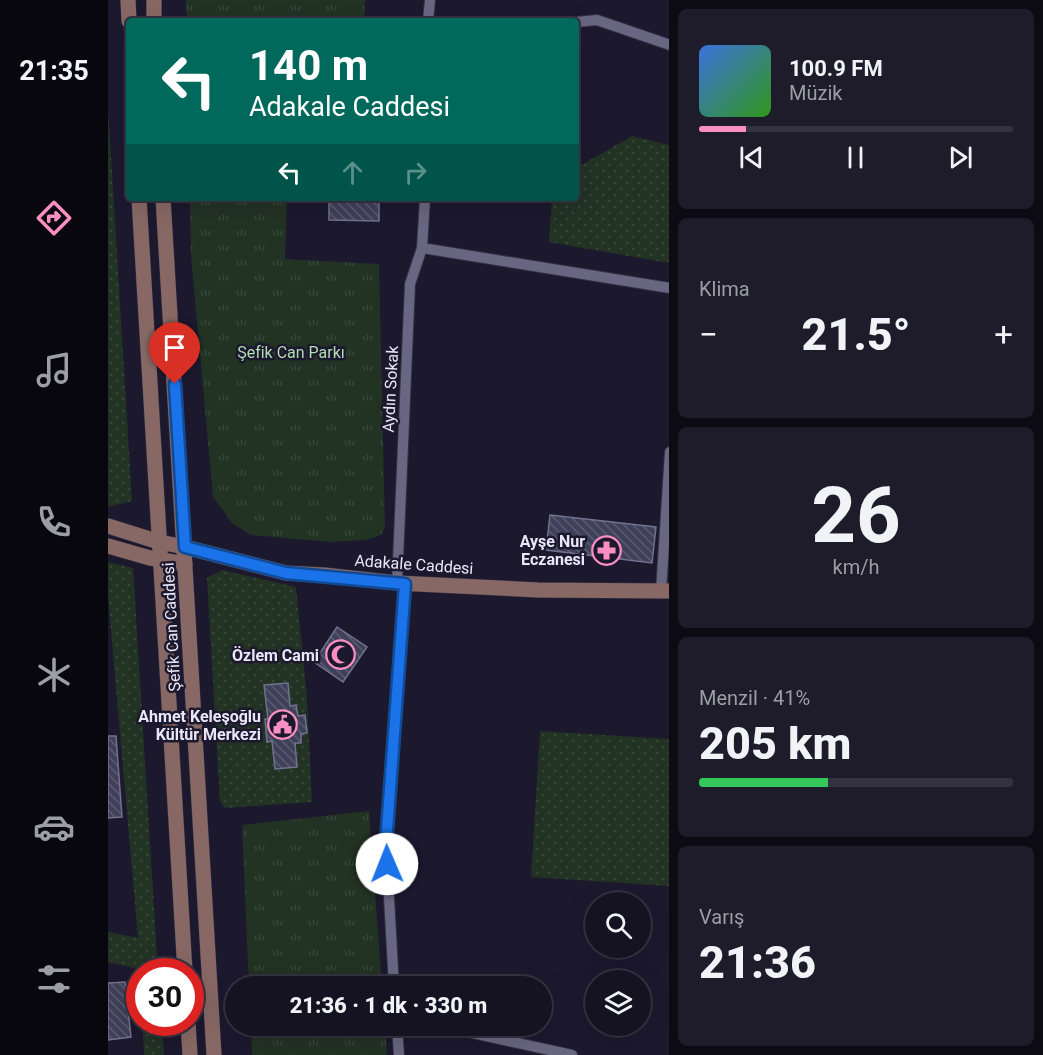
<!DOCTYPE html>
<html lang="tr">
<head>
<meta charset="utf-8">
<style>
	body { margin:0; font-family:Roboto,sans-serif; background:#1e1b2a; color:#f1f3f6; height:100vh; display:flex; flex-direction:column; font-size:22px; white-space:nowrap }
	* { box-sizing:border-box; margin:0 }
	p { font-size:20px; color:#9d9ea5 }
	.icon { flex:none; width:33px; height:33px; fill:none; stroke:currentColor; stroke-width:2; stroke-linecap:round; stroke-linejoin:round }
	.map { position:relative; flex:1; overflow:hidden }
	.side { display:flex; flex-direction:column; gap:9px; padding:9px; background:#0c0a13; width:374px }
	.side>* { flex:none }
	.top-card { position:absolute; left:18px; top:18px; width:453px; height:183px; border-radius:6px; box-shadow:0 6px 24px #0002,0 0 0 2px #343240; background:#00695c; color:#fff; overflow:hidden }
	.controls { position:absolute; left:477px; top:892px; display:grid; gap:12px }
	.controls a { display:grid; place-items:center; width:66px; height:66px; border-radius:50%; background:#151222; box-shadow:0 6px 24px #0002,0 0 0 2px #343240; font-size:30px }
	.speed { position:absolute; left:18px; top:958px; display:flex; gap:12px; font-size:30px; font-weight:700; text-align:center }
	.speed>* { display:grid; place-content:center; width:78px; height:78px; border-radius:50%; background:#151222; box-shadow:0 6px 24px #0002,0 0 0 2px #343240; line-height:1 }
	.speed .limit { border:9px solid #d22; background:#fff; color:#111 }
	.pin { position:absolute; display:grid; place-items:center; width:51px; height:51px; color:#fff; margin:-62px -26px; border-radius:50% 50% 50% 0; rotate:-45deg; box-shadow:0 0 6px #0007 }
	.pin .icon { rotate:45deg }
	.me { position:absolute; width:66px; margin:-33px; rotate:359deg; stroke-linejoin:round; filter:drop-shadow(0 0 4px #0008) }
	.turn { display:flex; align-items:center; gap:21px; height:126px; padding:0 24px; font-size:27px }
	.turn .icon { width:78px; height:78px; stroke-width:2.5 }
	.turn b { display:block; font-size:42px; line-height:51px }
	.lanes { display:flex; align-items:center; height:57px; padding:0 24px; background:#0003; justify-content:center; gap:30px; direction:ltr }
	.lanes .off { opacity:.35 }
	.big { font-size:45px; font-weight:800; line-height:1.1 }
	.side .widget { flex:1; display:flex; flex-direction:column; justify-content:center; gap:9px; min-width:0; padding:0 21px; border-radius:9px; background:#1e1b2a }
	.side .dial { align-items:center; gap:0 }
	.dial b { font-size:78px; line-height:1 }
	.song { display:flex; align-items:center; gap:18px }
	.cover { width:72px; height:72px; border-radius:9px; background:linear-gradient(135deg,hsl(220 70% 55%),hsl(110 70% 35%)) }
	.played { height:6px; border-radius:3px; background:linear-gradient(90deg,#fc8fc2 15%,#343240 15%) }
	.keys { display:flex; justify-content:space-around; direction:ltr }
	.heat { display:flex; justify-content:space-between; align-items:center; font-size:33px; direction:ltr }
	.charge { height:9px; border-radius:4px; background:linear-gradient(90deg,#34c759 41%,#343240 0) }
	.trip { position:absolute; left:117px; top:976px; width:327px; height:60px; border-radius:30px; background:#151222; box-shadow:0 6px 24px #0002,0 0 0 2px #343240; font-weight:800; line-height:60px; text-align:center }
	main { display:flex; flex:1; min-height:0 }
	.dock { display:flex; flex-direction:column; width:108px; justify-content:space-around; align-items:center; background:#08070e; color:#9d9ea5 }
	.dock .icon { width:42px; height:42px }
	.dock .on { color:#fc8fc2 }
	.dock b { font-size:27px; color:#f1f3f6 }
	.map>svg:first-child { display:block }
	.grass { fill:url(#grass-dots) }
	.park { fill:url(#park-tufts) }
	.building { fill:url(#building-back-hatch); stroke:#71728e; stroke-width:1.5 }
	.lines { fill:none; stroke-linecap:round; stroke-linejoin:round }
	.street-casing { stroke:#343143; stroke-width:12 }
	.secondary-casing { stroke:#343143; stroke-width:16 }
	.street { stroke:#696681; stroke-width:10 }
	.secondary { stroke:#876864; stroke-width:15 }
	.route-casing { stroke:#114b97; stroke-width:15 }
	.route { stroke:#1a73e8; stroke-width:10 }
	.labels { text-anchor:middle; stroke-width:5; stroke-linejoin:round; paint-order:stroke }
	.park-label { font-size:16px; fill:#b1ddb3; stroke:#1c182e }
	.street-label { font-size:16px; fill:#e9e7f7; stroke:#1c182e }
	.poi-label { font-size:16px; font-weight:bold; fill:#e9e7f7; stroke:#1c182e; text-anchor:end }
</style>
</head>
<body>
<main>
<nav class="dock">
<b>21:35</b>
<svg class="icon on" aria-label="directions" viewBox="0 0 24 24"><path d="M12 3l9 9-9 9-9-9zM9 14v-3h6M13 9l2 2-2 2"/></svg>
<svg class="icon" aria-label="music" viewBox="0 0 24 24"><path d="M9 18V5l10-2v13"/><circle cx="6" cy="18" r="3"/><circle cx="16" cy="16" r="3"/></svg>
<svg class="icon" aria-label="phone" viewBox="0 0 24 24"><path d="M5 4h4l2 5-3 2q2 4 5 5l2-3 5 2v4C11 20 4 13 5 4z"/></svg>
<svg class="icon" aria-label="climate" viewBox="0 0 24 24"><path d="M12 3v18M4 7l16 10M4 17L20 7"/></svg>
<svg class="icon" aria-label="car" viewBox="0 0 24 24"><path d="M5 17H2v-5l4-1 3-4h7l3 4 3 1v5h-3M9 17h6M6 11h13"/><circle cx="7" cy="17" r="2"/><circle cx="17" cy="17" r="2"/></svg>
<svg class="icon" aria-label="filters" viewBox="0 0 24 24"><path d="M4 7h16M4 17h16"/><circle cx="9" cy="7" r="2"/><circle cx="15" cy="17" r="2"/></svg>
</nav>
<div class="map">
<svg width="562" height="1055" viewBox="0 0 562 1055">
	<defs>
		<pattern id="grass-dots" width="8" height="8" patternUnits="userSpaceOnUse" patternTransform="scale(1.5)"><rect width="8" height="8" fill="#223223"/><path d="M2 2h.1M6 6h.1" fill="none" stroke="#374639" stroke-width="1.8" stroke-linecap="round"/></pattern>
		<pattern id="park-tufts" width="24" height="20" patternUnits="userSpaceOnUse" patternTransform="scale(1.5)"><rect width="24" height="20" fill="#223223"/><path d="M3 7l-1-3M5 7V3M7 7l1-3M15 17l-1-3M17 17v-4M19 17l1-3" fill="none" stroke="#374639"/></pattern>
		<pattern id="building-back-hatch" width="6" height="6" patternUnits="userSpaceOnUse" patternTransform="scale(1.5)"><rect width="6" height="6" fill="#3f4059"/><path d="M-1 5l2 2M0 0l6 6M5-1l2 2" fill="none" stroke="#5b5c72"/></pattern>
	</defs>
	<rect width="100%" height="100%" fill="#1c182e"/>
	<g class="grass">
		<polygon points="0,107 24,501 0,507"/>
		<polygon points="524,136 561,145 561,263 441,242 444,198 468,198 468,168"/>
		<polygon points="0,562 25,568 50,972 32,972 31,987 30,969 0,962 0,932 30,938 0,596"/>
		<polygon points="114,570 188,587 199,698 204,802 117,808 112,801 99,578"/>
		<polygon points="432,731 561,739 561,886 423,877"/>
		<polygon points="34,1023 54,1023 56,1055 36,1055"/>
	</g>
	<g class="park">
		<polygon points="78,0 257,0 256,21 79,21"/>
		<polygon points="82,198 179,198 177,259 271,264 277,528 273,535 258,540 222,542 143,535 125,524 105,497 83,256"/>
		<polygon points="261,811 274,987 141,987 134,825"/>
		<polygon points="143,1026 277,1026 279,1055 144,1055"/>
	</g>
	<g class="building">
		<polygon points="221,198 271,198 271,221 221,220"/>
		<polygon points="442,515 548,527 544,563 438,550"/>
		<polygon points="229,627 259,647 235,682 206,662"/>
		<polygon points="180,683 182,706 188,705 190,716 197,715 199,733 193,734 193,743 187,743 189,767 167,769 164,741 159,742 157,719 160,719 156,685"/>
		<polygon points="0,736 8,736 14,817 0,818"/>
		<polygon points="17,982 23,1037 0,1040 0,983"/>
	</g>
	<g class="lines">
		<defs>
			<g id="street">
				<polyline points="320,21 322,0"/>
				<polyline points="468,22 489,20 562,45"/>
				<polyline points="314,248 562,288"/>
				<polyline points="289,583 302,284 314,248 317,198"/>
				<polyline points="553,591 562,452"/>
				<polyline points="286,987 278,844 297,584"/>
				<polyline points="289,1026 291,1055"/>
				<polyline points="333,1026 464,1055"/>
			</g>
			<g id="secondary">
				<polyline points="20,0 21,21"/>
				<polyline points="46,21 46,0"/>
				<polyline points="31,198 77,972"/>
				<polyline points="55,198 106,1055"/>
				<polyline points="0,526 51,542 77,547 178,573 216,575 289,583 430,590 562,591"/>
				<polyline points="0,546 42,558 77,564"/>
				<polyline points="80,1023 82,1055"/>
			</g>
		</defs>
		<use href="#street" class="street-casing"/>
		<use href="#secondary" class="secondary-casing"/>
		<use href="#street" class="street"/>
		<use href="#secondary" class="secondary"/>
	</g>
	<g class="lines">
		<defs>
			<polyline id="route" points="67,384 77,547 178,573 297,584 278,844 279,864"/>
		</defs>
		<use href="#route" class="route-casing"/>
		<use href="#route" class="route"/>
	</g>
	<defs>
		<symbol id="pharmacy-ring" viewBox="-11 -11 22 22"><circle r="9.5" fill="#1c182e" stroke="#fc8fc2" stroke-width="1.5"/><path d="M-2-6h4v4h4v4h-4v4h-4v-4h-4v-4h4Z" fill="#fc8fc2"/></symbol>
		<symbol id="mosque-ring" viewBox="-11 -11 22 22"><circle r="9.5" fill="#1c182e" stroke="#fc8fc2" stroke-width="1.5"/><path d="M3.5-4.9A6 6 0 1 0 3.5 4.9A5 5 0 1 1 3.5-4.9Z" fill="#fc8fc2"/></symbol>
		<symbol id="civic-ring" viewBox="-11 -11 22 22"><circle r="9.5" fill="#1c182e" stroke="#fc8fc2" stroke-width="1.5"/><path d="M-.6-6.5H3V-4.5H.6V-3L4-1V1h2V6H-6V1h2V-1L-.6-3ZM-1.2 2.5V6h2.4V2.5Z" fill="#fc8fc2"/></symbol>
	</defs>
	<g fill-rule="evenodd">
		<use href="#pharmacy-ring" x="482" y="534" width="33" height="33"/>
		<use href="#mosque-ring" x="216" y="638" width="33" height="33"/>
		<use href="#civic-ring" x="158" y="708" width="33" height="33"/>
	</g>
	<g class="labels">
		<g class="park-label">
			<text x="183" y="358">Şefik Can Parkı</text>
		</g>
		<g class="street-label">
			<text transform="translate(282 389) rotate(-87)" y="6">Aydın Sokak</text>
			<text transform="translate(306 564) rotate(4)" y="6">Adakale Caddesi</text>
			<text transform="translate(63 627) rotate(-93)" y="6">Şefik Can Caddesi</text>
		</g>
		<g class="poi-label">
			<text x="477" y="547">Ayşe Nur<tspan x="477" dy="18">Eczanesi</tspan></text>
			<text x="211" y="661">Özlem Cami</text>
			<text x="153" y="722">Ahmet Keleşoğlu<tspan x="153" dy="18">Kültür Merkezi</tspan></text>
		</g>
	</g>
</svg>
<div class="controls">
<a><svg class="icon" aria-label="search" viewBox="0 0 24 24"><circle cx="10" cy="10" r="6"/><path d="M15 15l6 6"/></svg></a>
<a><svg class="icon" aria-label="layers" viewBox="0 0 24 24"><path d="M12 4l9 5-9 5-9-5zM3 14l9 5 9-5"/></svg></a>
</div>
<div class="speed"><div class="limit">30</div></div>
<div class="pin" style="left:67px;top:384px;background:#d93025"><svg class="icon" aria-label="arrive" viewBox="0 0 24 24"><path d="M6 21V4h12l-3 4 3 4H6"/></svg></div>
<svg class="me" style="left:279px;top:864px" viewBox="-20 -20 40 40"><circle r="19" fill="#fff"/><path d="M0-13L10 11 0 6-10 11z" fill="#1a73e8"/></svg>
<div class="trip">21:36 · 1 dk · 330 m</div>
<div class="top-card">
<div class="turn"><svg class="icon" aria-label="left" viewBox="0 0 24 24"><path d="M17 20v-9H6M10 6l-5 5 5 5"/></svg><div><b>140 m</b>Adakale Caddesi</div></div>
<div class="lanes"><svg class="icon" aria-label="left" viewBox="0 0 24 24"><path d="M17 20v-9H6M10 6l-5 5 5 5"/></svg><svg class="icon off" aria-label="ahead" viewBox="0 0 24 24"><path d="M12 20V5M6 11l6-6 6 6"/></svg><svg class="icon off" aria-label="right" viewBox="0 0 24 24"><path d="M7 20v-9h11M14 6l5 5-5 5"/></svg></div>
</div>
</div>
<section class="side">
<div class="widget">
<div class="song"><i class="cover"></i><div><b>100.9 FM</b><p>Müzik</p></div></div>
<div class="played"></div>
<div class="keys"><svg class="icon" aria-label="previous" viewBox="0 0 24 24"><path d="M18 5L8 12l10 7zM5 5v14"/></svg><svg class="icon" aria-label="pause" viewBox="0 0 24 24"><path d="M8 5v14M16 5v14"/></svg><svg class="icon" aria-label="next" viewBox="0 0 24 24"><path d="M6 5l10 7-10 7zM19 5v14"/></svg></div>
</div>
<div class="widget"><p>Klima</p>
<div class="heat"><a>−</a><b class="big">21.5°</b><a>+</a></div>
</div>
<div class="widget dial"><b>26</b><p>km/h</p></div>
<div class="widget"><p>Menzil · 41%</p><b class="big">205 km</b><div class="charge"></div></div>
<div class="widget"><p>Varış</p><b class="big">21:36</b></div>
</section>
</main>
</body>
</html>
